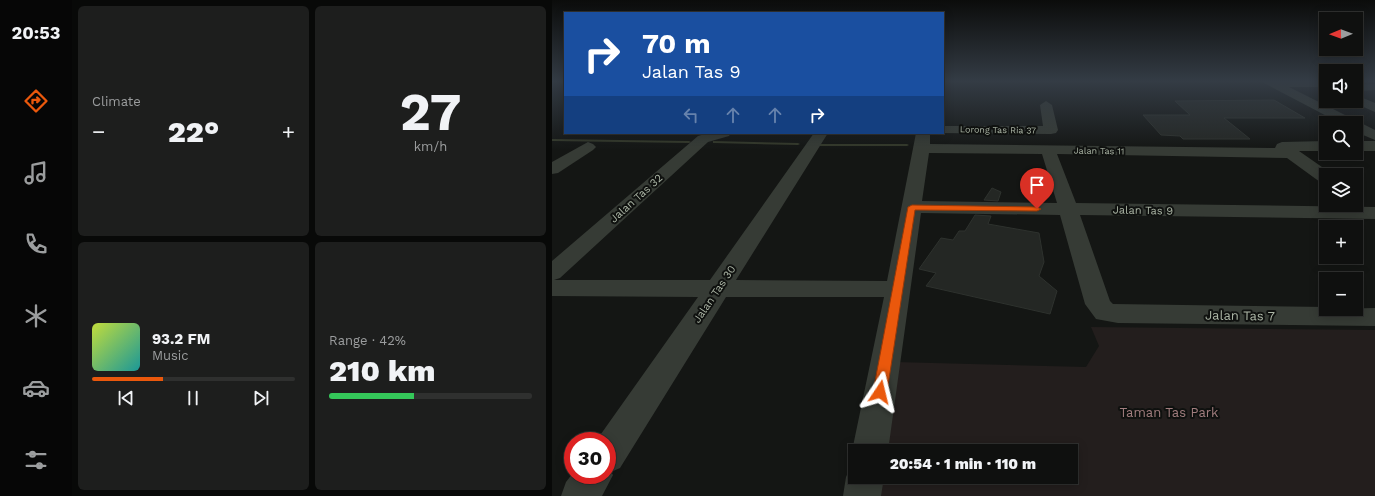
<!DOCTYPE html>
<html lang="en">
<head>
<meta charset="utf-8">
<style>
	body { margin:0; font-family:"Work Sans",sans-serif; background:#1d1e1d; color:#f1f3f6; height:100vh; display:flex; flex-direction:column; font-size:15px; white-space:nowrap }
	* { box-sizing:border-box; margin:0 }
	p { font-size:13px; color:#9b9d9e }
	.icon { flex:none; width:22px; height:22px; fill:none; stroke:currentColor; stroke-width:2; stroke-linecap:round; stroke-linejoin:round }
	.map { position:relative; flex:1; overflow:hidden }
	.side { display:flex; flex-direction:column; gap:6px; padding:6px; background:#080908; width:480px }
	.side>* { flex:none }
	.hud { position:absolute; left:12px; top:12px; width:380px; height:122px; border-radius:0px; box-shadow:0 2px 10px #0003,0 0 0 1px #2f302f; background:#1a4fa0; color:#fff; overflow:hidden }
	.needle { width:26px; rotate:269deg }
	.controls { position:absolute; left:767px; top:12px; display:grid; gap:8px }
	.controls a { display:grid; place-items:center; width:44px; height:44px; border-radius:0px; background:#0f100f; box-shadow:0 2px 10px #0003,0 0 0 1px #2f302f; font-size:20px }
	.speed { position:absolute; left:12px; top:432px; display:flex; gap:8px; font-size:20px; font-weight:700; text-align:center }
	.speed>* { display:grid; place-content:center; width:52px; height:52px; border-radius:50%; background:#0f100f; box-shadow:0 2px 10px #0003,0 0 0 1px #2f302f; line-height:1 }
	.speed .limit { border:6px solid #d22; background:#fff; color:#111 }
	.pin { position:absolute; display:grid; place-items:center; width:34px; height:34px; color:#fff; margin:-41px -17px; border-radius:50% 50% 50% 0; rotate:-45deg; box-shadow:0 0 4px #0007 }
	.pin .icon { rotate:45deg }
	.me { position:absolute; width:44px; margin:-22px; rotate:10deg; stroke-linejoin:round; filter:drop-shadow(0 0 3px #0008) }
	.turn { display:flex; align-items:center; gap:14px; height:84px; padding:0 12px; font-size:18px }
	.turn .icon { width:52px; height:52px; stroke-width:2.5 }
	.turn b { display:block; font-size:28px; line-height:34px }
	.lanes { display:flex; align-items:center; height:38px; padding:0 12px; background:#0003; justify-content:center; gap:20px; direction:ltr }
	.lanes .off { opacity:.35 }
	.big { font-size:30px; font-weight:800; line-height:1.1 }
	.side .card { flex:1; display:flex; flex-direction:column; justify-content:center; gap:6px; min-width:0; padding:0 14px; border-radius:6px; background:#1d1e1d }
	.side .dial { align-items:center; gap:0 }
	.dial b { font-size:52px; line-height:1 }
	.song { display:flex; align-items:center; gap:12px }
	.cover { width:48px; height:48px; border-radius:6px; background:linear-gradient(135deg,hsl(70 70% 55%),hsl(180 70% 35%)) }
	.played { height:4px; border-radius:2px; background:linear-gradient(90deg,#ea580c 35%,#2f302f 35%) }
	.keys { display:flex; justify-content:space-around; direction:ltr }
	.heat { display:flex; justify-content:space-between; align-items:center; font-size:22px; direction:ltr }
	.charge { height:6px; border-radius:3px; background:linear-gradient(90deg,#34c759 42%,#2f302f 0) }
	.side .tiles { flex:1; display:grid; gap:6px; grid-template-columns:repeat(2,1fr) }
	.trip { position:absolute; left:296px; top:444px; width:230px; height:40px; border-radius:0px; background:#0f100f; box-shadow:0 2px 10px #0003,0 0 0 1px #2f302f; font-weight:800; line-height:40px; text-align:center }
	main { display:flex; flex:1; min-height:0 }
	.tabs { display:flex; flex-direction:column; width:72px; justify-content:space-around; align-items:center; background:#060606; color:#9b9d9e }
	.tabs .icon { width:28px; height:28px }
	.tabs .current { color:#ea580c }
	.tabs b { font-size:18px; color:#f1f3f6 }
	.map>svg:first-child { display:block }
	.green { fill:#231e1d }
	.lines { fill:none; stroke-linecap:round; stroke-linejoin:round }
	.stream { fill:#34392a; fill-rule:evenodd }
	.building { fill:#242724; stroke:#2e322e }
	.minor { fill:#363b35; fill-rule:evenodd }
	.route { fill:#ea580c; stroke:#983908 }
	.labels { text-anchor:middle; stroke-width:4; stroke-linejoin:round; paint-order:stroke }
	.far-street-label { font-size:9px; fill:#acb6a6; stroke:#0f110f }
	.street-label { font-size:11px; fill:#acb6a6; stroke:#0f110f }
	.near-street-label { font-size:13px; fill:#acb6a6; stroke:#0f110f }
	.near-park-label { font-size:13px; fill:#a17d7e; stroke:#0f110f }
</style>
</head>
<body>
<main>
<nav class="tabs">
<b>20:53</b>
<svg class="icon current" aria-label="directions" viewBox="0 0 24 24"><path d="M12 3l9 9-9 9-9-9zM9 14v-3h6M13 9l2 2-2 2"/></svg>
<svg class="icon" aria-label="music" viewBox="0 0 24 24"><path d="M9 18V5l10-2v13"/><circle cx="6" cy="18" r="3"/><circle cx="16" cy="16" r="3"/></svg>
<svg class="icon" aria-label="phone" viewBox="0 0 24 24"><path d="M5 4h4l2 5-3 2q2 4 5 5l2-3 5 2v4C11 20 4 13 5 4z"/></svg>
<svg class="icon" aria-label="climate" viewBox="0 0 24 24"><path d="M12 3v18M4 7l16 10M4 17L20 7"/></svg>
<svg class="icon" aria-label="car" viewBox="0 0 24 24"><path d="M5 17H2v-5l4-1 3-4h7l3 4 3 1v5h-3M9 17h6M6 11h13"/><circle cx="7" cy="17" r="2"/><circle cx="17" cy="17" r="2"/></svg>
<svg class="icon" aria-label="filters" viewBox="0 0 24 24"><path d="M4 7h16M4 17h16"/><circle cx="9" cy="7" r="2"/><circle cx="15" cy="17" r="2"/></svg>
</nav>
<section class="side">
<div class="tiles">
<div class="card"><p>Climate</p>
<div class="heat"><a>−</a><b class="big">22°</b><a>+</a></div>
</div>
<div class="card dial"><b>27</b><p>km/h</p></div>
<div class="card">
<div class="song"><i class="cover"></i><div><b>93.2 FM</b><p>Music</p></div></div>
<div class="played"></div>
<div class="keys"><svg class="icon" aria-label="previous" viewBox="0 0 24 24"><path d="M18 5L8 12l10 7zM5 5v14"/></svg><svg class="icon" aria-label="pause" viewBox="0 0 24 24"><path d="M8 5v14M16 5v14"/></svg><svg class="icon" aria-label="next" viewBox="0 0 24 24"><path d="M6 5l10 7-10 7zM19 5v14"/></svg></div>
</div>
<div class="card"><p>Range · 42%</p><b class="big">210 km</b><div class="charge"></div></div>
</div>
</section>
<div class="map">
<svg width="823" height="496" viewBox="0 0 823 496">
	<rect width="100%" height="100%" fill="#141614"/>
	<polygon class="green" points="539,327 823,330 823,496 320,496 323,477 519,477 519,451 328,451 343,362 534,367 547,346"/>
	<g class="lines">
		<g class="stream">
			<polygon points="0,139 137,141 139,142 137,143 0,141"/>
			<polygon points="161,141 246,143 248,144 246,145 163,143 161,143"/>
			<polygon points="266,144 355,144 357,145 355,146 268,146 266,145"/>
		</g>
	</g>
	<g class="building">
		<polygon points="722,100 753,118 672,118 698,139 631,139 628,136 609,135 591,115 638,115 623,101"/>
		<polygon points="440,188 449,192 446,201 432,200"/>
		<polygon points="423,215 439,216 436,224 487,233 492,262 487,276 505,291 498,314 374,286 384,273 367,269 389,238 401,240 407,231 413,231"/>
	</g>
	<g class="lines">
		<g class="minor">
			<polygon points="711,81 773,82 774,85 769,87 737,87 823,130 823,140 804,132 804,123 788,123 712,83"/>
			<polygon points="823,84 823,90 804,91 804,85"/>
			<polygon points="804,95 823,103 823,112 800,102 804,101"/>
			<polygon points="494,101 500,105 506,130 504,133 499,134 386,133 391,133 391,126 491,126 488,105"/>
			<path d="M 156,133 L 179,133 L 177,136 L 156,142 L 8,278 L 2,280 L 158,280 L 262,133 L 276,133 L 184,280 L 335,281 L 364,133 L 378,133 L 378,144 L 723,148 L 725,144 L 730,142 L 774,141 L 774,151 L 747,151 L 780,174 L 774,175 L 774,183 L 768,182 L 735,158 L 505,154 L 524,203 L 823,207 L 823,219 L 528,215 L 558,301 L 561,304 L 774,307 L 774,309 L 823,308 L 823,326 L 566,323 L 544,319 L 533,304 L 508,215 L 369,213 L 336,451 L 303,451 L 303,457 L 300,451 L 332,297 L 174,297 L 68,468 L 59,472 L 61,475 L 50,496 L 9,496 L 14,482 L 21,473 L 21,475 L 55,475 L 55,441 L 44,441 L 146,297 L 0,296 L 0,261 L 146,136 ZM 377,153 L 490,154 L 505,203 L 370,201 Z"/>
			<rect x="804" y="141" width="19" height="10"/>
			<polygon points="36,142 41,144 44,147 41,150 6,173 0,174 0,162"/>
			<polygon points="303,463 303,477 332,477 329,496 291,496 294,477 300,464"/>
		</g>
	</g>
	<linearGradient id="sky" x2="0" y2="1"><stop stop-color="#0b0c0b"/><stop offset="0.54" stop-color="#343c45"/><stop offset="1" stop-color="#343c45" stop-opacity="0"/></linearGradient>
	<rect width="823" height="150" fill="url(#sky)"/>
	<polygon class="route" points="360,205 485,207 489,209 485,211 363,210 335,392 333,396 328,398 323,396 321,392 356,207"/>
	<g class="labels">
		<g class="far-street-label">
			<text transform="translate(446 130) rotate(1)" y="3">Lorong Tas Ria 37</text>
			<text transform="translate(547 151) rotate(1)" y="3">Jalan Tas 11</text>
		</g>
		<g class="street-label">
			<text transform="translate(84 198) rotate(-42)" y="4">Jalan Tas 32</text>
			<text transform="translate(591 210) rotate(1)" y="4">Jalan Tas 9</text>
			<text transform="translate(162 294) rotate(-56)" y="4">Jalan Tas 30</text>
		</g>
		<g class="near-street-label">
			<text transform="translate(688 315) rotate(1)" y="5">Jalan Tas 7</text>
		</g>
		<g class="near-park-label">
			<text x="617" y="417">Taman Tas Park</text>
		</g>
	</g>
</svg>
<div class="controls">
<a><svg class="needle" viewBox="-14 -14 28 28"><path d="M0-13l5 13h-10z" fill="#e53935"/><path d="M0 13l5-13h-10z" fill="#9b9d9e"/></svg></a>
<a><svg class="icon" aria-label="sound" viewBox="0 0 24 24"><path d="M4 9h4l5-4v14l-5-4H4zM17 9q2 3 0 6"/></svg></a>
<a><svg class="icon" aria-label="search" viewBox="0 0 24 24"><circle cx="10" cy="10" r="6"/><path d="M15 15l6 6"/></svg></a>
<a><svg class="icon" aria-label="layers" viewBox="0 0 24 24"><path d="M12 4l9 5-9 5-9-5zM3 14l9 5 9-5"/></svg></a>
<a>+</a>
<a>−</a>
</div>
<div class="speed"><div class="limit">30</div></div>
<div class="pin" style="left:485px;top:209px;background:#d93025"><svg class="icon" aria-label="arrive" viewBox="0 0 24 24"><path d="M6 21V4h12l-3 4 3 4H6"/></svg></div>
<svg class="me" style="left:328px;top:392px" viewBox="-20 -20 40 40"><path d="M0-17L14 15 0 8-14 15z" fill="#ea580c" stroke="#fff" stroke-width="4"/></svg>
<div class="trip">20:54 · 1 min · 110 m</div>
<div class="hud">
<div class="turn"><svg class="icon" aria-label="right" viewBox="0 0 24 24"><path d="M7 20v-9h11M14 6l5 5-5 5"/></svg><div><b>70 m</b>Jalan Tas 9</div></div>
<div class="lanes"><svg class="icon off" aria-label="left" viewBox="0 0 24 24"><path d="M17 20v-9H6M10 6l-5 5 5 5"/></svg><svg class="icon off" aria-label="ahead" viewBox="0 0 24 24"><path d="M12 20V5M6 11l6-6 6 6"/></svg><svg class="icon off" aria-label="ahead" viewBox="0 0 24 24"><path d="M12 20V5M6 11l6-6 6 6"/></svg><svg class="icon" aria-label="right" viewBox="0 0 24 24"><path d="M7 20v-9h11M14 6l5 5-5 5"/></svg></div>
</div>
</div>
</main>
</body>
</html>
